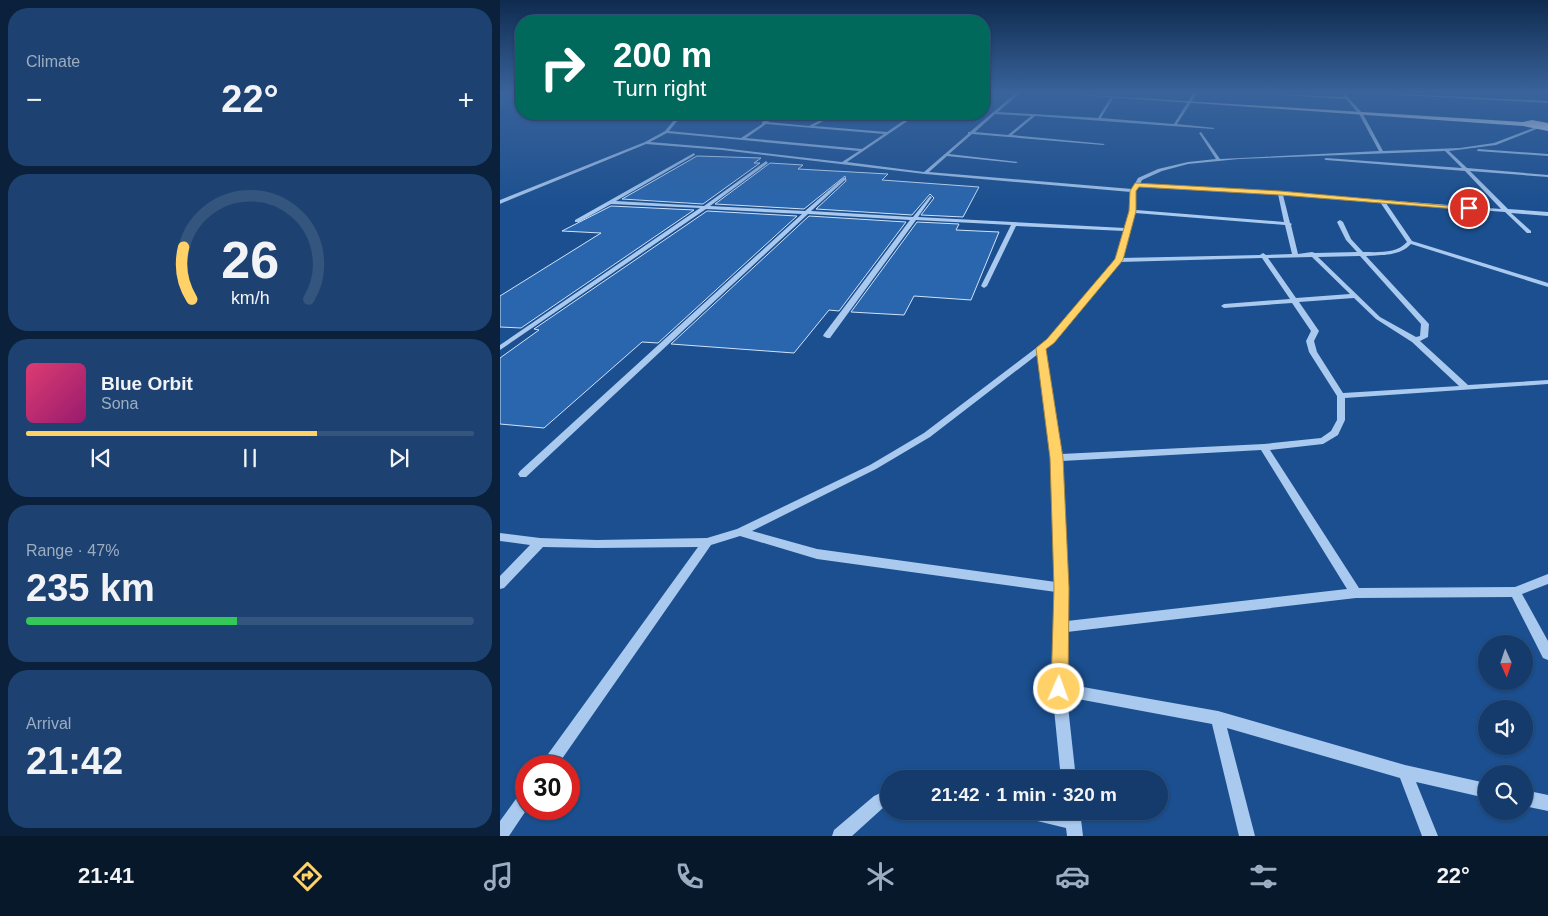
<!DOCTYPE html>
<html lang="en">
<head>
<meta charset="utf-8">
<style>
	body { margin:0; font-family:Helvetica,sans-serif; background:#1d4271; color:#f1f3f6; height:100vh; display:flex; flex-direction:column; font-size:19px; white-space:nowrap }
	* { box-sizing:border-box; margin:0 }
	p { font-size:16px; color:#9dadc1 }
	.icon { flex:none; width:28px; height:28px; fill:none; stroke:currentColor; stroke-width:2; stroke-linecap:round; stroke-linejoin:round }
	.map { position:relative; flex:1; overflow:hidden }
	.side { display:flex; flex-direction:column; gap:8px; padding:8px; background:#0b203b; width:500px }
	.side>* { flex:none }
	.top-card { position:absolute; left:15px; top:15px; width:475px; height:105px; border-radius:20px; box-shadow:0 1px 4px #0004,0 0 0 1px #33557e; background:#00695c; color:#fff; overflow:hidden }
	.needle { width:32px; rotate:177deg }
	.tools { position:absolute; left:978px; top:635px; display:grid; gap:10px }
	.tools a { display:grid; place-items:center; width:55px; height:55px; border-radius:50%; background:#143b6b; box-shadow:0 1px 4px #0004,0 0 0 1px #33557e; font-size:25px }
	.speed { position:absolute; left:15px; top:755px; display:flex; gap:10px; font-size:25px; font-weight:700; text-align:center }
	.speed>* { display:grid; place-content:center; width:65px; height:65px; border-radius:50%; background:#143b6b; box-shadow:0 1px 4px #0004,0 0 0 1px #33557e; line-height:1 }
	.speed .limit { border:8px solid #d22; background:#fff; color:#111 }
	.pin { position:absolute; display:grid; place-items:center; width:42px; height:42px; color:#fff; margin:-21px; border:2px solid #fff; border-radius:50%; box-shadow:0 1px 5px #0007 }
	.me { position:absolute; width:55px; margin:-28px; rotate:2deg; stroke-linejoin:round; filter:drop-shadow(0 0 4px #0008) }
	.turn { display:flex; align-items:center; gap:18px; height:105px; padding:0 15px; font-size:22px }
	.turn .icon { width:65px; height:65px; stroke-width:2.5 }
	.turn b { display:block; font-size:35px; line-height:42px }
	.big { font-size:38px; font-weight:700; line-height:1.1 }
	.side .tile { flex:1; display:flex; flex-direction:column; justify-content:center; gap:8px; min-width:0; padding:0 18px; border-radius:20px; background:#1d4271 }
	.side .dial { align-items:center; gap:0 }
	.dial svg { height:130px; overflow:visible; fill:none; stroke:#33557e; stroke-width:7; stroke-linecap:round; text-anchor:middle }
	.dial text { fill:#f1f3f6; stroke:none }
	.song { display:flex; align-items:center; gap:15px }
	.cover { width:60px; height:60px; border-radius:8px; background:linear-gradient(135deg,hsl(340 70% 55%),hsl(320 70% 35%)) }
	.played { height:5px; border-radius:2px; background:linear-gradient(90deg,#ffd166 65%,#33557e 65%) }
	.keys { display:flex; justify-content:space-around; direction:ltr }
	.heat { display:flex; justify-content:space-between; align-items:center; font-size:28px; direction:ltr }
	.charge { height:8px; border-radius:4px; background:linear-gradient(90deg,#34c759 47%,#33557e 0) }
	.trip { position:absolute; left:380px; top:770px; width:288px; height:50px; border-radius:25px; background:#143b6b; box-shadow:0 1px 4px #0004,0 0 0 1px #33557e; font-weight:700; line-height:50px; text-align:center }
	.dock { display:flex; height:80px; justify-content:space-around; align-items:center; background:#08182b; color:#9dadc1 }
	.dock .icon { width:35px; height:35px }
	.dock .selected { color:#ffd166 }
	.dock b { font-size:22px; color:#f1f3f6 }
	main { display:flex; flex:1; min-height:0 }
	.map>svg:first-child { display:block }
	.building { fill:#2a66ad; stroke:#cfe3fa }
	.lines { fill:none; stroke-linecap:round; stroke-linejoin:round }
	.minor { fill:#a9c9ee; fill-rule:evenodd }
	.major { fill:#f0f6ff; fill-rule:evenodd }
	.route { fill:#ffd166; stroke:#a68842 }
</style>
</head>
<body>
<main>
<section class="side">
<div class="tile"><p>Climate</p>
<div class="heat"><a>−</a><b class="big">22°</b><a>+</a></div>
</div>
<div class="tile dial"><svg viewBox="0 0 100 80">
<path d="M14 69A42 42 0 1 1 86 69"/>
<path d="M14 69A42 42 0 0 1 9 37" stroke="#ffd166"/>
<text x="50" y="56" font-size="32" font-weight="700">26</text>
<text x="50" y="72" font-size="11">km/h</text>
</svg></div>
<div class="tile">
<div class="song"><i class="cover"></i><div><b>Blue Orbit</b><p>Sona</p></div></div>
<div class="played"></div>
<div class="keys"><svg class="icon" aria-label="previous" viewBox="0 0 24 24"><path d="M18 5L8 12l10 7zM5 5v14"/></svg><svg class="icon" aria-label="pause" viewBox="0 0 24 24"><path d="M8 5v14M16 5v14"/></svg><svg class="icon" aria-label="next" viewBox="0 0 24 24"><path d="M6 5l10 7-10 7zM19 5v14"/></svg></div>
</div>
<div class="tile"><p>Range · 47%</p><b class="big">235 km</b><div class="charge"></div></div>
<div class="tile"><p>Arrival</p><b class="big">21:42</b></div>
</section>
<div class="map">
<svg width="1048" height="836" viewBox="0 0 1048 836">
	<rect width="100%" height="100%" fill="#1b4f8f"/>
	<g class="building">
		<polygon points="197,156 261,158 254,163 260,163 203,204 122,199"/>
		<polygon points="270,163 303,165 298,169 388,174 382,180 479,187 463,217 421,215 434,198 430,194 412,215 316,209 346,181 345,176 304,209 215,204"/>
		<polygon points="111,206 194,210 21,328 0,327 0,296 101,233 62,231"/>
		<polygon points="207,211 297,216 158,343 142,342 44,428 0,424 0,358 39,330 34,329"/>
		<polygon points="309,216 406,222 339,311 329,310 294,353 171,344"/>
		<polygon points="417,222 459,224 456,230 499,232 471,300 414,296 404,315 351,312"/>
	</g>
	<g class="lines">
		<g class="minor">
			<path d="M 517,92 L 521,92 L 498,112 L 598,118 L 611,97 L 613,98 L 601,118 L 674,124 L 694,92 L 698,92 L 677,124 L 715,128 L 713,129 L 535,116 L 512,135 L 605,144 L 603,145 L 472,134 L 449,154 L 518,162 L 516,163 L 447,156 L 429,172 L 632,189 L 638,178 L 658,169 L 688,162 L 716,159 L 699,133 L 701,132 L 720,159 L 879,151 L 859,114 L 846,99 L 734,92 L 844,97 L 842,95 L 845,94 L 863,114 L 883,151 L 960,148 L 994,143 L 1036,127 L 1039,128 L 996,145 L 949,151 L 967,168 L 1048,175 L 1048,177 L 970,171 L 1008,209 L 1048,212 L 1048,216 L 1011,213 L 1031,231 L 1031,233 L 1027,233 L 1005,212 L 886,203 L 912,241 L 1048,283 L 1048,287 L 911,244 C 900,256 882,255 866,256 L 929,324 L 928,337 L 920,341 L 968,385 L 1048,380 L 1048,384 L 845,398 L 845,420 L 838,435 L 823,444 L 770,450 L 859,588 L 1015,587 L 1048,574 L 1048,584 L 1022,594 L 1048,641 L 1048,660 L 1043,658 L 1012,597 L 856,598 L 567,632 L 566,684 L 718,711 L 905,765 L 986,783 L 986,798 L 916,782 L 938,836 L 922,836 L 900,778 L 727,728 L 755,836 L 739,836 L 712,724 L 567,697 L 576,779 L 561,779 L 552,689 L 556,592 L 317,559 L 240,536 L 211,545 L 57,766 L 41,766 L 43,761 L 198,547 L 97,548 L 43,547 L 4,588 L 0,589 L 0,576 L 30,545 L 0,541 L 0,533 L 40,538 L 97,540 L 207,538 L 237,529 L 370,465 L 424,433 L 548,339 L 612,265 L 619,250 L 624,231 L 516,226 L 487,286 L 484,288 L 481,286 L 511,225 L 416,220 L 330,338 L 327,338 L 323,336 L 324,334 L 410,220 L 308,214 L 26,477 L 20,477 L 18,474 L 20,471 L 302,214 L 206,209 L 0,350 L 0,345 L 200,208 L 111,204 L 79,222 L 75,222 L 75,220 L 194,153 L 195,155 L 116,201 L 204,206 L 266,161 L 268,163 L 210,206 L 305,211 L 343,178 L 345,178 L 345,180 L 311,211 L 413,217 L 430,196 L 432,197 L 418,217 L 625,228 L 630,211 L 631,192 L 425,174 L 222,150 L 146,144 L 2,203 L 0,204 L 0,200 L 145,142 L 165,131 L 179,114 L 183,114 L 169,131 L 241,138 L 262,124 L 262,122 L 276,114 L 280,114 L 268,122 L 309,126 L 332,114 L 406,119 L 414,114 L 418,114 L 347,162 L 424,172 L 468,134 L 468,132 L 470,132 ZM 495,114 L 531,116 L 508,135 L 475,132 ZM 333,116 L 403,121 L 387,132 L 314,126 ZM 266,124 L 384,134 L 362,149 L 246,138 ZM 167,133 L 359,151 L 342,162 L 222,148 L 150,142 ZM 945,151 L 962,168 L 826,158 L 824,159 L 826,160 L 965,171 L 1001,209 L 780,192 L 640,184 L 642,180 L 662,171 L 688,164 L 739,159 ZM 638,186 L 778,194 L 784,222 L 636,210 L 635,191 ZM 783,195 L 880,202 L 907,242 C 896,254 878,252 863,252 L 851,239 L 843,222 L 840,220 L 837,222 L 846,240 L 857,252 L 815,253 L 812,252 L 798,254 L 791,225 L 792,224 L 790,223 ZM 635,213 L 785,225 L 792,254 L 766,255 L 763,253 L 760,255 L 621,258 ZM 860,256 L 921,324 L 920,336 L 916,337 L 880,317 L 818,257 ZM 812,257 L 850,294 L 796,298 L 768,258 ZM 762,258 L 790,299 L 724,304 L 721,306 L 724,308 L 792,303 L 811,331 L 806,341 L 809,352 L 837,396 L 837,420 L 831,431 L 821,438 L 764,444 L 561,454 L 545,349 L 554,343 L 617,267 L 620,262 ZM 854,298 L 876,319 L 912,342 L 959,386 L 843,393 L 817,352 L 814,341 L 819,331 L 799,302 ZM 538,354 L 552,458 L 556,582 L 317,549 L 252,531 L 376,469 L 430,437 ZM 761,450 L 847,589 L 567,621 L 568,588 L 562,461 Z"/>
			<polygon points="861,92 1048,101 1048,103 863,93"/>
			<polygon points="978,149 1048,154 1048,156 977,151"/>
			<polygon points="26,789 27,809 9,836 0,836 0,821 21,792"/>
			<polygon points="389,789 389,805 384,807 352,836 332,836 334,830 374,796"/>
			<polygon points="1024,790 1048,795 1048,811 1024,806"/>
			<polygon points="521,811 580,811 583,836 567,836 566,828 529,819 524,816"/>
		</g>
		<polygon class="major" points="538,92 1023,122 1032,120 1048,123 1048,127 1030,124 1048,127 1048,131 1023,126"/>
	</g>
	<linearGradient id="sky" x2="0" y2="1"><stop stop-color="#0f2b4f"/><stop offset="0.44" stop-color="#39639b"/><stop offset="1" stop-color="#39639b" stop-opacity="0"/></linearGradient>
	<rect width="1048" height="209" fill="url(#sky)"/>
	<polygon class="route" points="635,183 780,191 972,208 969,210 780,195 639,187 636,191 636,211 623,260 554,343 546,349 563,458 569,588 568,689 565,695 559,697 553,695 551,689 554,588 550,458 536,348 547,339 615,259 629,211 630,191"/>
</svg>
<div class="tools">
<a><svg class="needle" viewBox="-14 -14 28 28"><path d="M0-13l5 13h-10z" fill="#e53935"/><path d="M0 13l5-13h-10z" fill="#9dadc1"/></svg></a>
<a><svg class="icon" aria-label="sound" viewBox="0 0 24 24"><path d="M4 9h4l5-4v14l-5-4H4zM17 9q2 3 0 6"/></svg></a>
<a><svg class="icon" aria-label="search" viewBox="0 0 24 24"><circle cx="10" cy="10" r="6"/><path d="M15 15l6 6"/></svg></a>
</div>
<div class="speed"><div class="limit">30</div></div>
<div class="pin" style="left:969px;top:208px;background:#d93025"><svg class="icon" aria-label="arrive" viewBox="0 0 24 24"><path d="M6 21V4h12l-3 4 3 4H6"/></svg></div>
<svg class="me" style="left:559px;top:689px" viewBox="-20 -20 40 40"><circle r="17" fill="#ffd166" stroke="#fff" stroke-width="3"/><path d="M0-11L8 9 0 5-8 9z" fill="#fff"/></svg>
<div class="trip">21:42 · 1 min · 320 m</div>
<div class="top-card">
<div class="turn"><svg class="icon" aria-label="right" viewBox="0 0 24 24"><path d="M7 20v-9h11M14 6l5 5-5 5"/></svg><div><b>200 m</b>Turn right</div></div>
</div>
</div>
</main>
<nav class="dock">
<b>21:41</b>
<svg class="icon selected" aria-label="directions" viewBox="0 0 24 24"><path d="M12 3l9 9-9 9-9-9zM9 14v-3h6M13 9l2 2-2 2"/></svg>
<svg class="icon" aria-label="music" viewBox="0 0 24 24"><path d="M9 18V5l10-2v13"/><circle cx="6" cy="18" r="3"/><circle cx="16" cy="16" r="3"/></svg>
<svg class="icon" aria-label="phone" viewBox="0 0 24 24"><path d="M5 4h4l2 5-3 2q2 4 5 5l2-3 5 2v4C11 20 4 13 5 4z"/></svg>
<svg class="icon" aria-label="climate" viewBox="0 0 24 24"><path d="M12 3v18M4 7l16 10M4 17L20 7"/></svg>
<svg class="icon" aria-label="car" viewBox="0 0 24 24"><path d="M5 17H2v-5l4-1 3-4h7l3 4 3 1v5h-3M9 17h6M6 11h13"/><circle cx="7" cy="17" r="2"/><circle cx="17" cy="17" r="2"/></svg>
<svg class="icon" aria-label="filters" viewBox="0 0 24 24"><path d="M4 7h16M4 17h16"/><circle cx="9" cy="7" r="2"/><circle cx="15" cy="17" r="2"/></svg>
<b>22°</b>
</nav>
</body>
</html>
